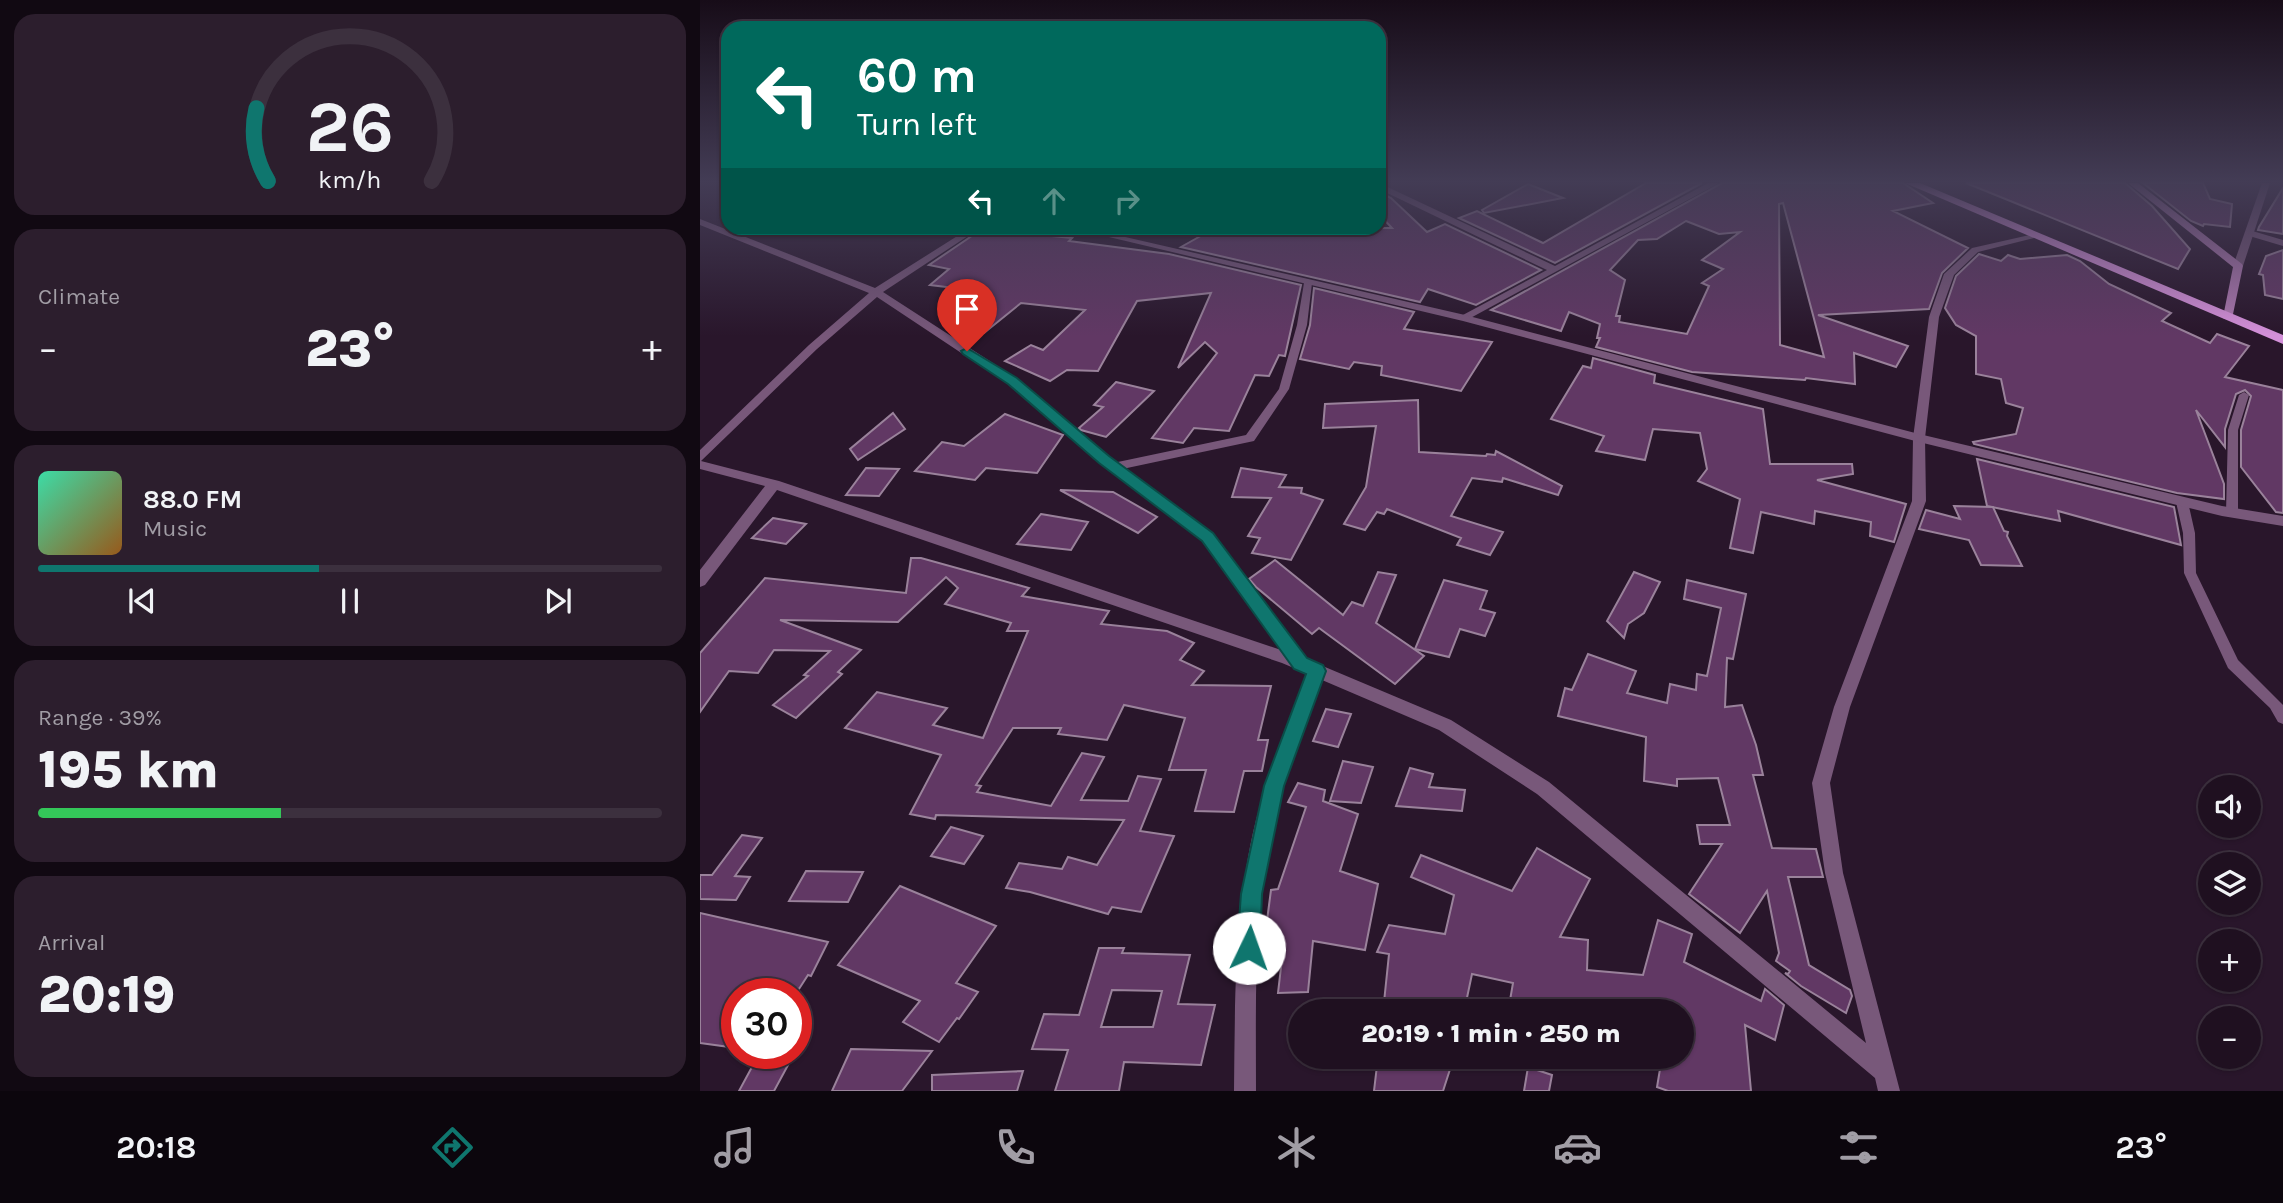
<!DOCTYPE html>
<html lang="en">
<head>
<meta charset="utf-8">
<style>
	body { margin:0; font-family:Karla,sans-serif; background:#2c1e2d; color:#f1f3f6; height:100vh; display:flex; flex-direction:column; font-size:26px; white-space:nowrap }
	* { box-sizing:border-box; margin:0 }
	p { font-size:23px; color:#a19da5 }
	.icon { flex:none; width:38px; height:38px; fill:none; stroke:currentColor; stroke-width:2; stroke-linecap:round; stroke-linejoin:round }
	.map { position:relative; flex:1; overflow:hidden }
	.details { display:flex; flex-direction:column; gap:14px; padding:14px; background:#110912; width:700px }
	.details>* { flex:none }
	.banner { position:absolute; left:21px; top:21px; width:665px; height:214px; border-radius:21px; box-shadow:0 2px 5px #0004,0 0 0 2px #3c303e; background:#00695c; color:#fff; overflow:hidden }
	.controls { position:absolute; left:1498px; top:775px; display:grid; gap:14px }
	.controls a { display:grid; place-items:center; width:63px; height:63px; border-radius:50%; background:#1f1020; box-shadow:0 2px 5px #0004,0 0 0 2px #3c303e; font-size:35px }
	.speed { position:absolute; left:21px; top:978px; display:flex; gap:14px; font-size:35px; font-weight:700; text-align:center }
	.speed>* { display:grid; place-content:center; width:91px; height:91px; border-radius:50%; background:#1f1020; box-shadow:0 2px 5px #0004,0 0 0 2px #3c303e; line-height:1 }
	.speed .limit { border:10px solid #d22; background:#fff; color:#111 }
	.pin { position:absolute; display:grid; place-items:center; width:60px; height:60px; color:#fff; margin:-72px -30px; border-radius:50% 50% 50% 0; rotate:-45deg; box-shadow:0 0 7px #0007 }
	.pin .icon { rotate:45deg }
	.me { position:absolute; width:77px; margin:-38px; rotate:3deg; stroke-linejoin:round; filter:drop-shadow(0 0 5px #0008) }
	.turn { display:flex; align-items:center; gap:24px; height:147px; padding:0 21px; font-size:32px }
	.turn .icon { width:91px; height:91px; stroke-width:2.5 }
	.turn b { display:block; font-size:49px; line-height:60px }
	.lanes { display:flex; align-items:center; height:66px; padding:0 21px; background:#0003; justify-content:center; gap:35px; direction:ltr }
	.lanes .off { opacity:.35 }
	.big { font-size:52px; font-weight:800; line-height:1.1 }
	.details .tile { flex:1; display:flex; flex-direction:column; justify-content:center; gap:10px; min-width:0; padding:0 24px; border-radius:21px; background:#2c1e2d }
	.details .dial { align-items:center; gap:0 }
	.dial svg { height:182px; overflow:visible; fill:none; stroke:#3c303e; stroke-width:7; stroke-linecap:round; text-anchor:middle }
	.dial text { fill:#f1f3f6; stroke:none }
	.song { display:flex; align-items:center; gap:21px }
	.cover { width:84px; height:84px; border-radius:10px; background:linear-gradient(135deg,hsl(160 70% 55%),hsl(30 70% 35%)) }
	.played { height:7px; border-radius:4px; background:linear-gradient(90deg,#0f766e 45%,#3c303e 45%) }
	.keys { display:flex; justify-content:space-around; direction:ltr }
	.heat { display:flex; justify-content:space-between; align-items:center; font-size:38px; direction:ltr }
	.charge { height:10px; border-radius:5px; background:linear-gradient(90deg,#34c759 39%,#3c303e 0) }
	.trip { position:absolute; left:588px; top:999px; width:406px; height:70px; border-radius:35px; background:#1f1020; box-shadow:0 2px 5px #0004,0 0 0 2px #3c303e; font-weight:800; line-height:70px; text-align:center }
	.tabs { display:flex; height:112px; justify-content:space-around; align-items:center; background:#0c060d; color:#a19da5 }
	.tabs .icon { width:49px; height:49px }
	.tabs .current { color:#0f766e }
	.tabs b { font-size:32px; color:#f1f3f6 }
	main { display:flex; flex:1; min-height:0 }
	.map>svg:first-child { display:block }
	.building { fill:#613864; stroke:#9a829b; stroke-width:2; fill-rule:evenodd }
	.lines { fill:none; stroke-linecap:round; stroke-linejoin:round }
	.service { fill:#78587a; fill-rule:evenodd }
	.minor { fill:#78587a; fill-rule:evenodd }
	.tertiary { fill:#78587a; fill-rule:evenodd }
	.secondary { fill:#ac78af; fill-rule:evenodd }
	.primary { fill:#d490d9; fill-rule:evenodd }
	.route { fill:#0f766e; stroke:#0a4d48; stroke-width:2 }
</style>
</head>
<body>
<main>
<section class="details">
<div class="tile dial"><svg viewBox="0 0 100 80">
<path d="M14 69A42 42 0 1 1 86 69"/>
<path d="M14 69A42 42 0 0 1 9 37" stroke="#0f766e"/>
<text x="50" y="56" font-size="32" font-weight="700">26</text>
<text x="50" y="72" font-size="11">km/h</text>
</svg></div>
<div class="tile"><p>Climate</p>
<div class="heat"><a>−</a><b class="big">23°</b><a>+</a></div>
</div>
<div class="tile">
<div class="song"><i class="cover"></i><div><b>88.0 FM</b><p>Music</p></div></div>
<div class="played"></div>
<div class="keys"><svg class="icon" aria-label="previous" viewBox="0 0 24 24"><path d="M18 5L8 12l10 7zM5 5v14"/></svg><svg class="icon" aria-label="pause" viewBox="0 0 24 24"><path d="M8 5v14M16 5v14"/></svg><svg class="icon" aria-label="next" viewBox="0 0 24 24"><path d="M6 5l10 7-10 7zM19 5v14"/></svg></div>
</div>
<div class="tile"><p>Range · 39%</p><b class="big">195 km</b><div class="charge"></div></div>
<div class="tile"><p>Arrival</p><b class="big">20:19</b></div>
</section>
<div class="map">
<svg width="1583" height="1091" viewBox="0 0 1583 1091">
	<rect width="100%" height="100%" fill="#29162b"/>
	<g class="building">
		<polygon points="946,183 1002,183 855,263 759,218 777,211 843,243"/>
		<path d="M 1022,183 L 1203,183 L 1233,203 L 1193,211 L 1268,248 L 1242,273 L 1229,309 L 1118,315 L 1208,346 L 1196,367 L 1154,353 L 1155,384 L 1106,378 L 1105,380 L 992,372 L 896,347 L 900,338 L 897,338 L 900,324 L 869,312 L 861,331 L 791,310 ZM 1083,203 L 1113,315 L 1124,357 L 1080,345 L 1079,204 ZM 986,221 L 1019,234 L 1040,232 L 1002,260 L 1023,269 L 1002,283 L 1009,286 L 987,334 L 919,322 L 920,316 L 916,316 L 925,280 L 910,270 L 938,240 L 957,239 Z"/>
		<polygon points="1266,183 1425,183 1452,206 1490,249 1478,269"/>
		<polygon points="1443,183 1503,183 1510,199 1532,204 1530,227 1504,224 1503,226 1491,221"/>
		<polygon points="828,184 863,198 784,213 782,210"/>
		<polygon points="1583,188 1583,234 1558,230 1559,227"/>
		<polygon points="679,192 691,198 727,232 745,224 841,270 776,305 728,289 720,302 481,247 515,228 692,228 679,214"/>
		<polygon points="282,229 372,238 369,241 469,254 601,285 585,356 579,355 569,376 555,375 529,431 494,428 483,443 452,438 517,353 505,342 478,368 511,293 437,301 398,371 367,370 350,381 305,361 331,345 343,350 385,310 321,303 284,333 246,325 287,292 230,285 249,269 229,265"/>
		<polygon points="1583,250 1583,299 1565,295 1563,275 1559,274 1566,256"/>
		<polygon points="1279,254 1301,261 1308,255 1320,259 1367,255 1380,261 1409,284 1471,313 1462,321 1510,343 1517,334 1549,346 1525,377 1583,390 1583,513 1576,512 1541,467 1541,430 1551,396 1545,390 1536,394 1525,429 1525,447 1496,410 1524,484 1524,499 1477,493 1274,444 1273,442 1316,434 1323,408 1306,403 1301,379 1276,374 1276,336 1256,325 1245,308 1256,276"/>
		<polygon points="614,288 714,312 704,329 792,342 761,391 681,375 682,366 654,362 649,369 600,359 610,325"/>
		<polygon points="893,358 955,375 954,383 1063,409 1070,464 1152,464 1153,474 1117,480 1206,504 1194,542 1170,536 1171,522 1115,511 1114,524 1061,512 1053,553 1030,548 1040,499 998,481 1007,469 1000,433 953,429 945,460 896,451 904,436 851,419 883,366 891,368"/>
		<polygon points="416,382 454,391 406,437 381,430 379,428 403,407 394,405"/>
		<polygon points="718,400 719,452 786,456 787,454 795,455 796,451 862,486 858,495 803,478 802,482 772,478 751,516 803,532 790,555 757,545 761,538 687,509 684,514 677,512 665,530 644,524 666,487 676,426 623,428 625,404"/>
		<polygon points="193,413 205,429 158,460 150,449"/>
		<polygon points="305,414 363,435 337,473 286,468 275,480 215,471 242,442 264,446"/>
		<polygon points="1277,459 1474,507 1481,545 1358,511 1360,521 1287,506"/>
		<polygon points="166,468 199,469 179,496 146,495"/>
		<polygon points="541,468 586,475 579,487 602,488 601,493 623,500 591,560 552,553 560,538 548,536 571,498 532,497"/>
		<polygon points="360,490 413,492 457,517 438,533"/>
		<polygon points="1254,506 1293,507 1304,531 1308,532 1307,536 1322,566 1281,565 1269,540 1219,529 1226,510 1260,519"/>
		<polygon points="341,514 388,522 371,550 317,544"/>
		<polygon points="73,518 106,524 86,544 52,538"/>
		<polygon points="211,558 221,558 329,588 322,596 409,611 401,624 467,631 494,643 480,660 504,671 492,685 571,686 558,740 568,740 562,771 544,771 534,812 495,811 506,770 469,770 485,718 424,705 407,740 358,734 361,728 313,728 276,785 281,786 277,792 351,806 382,753 404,757 381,800 428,801 438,776 461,779 440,831 474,836 441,912 412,907 408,914 330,892 306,888 319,863 362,869 368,857 397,865 424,820 236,815 235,819 210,814 241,755 145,728 177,692 247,708 233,725 283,738 328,631 307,631 311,623 245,604 258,588 246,577 198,622 80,620 161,650 138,672 142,674 96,718 73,705 108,676 104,675 130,651 74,650 58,673 29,671 0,712 0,653 65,578 206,593"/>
		<polygon points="575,560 643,615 652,602 663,606 678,572 696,575 676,623 724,656 695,684 619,628 612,634 556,587 549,579"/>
		<polygon points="934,572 960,582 944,613 928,624 924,638 907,621"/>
		<polygon points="744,580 787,591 780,609 795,613 785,636 760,629 749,657 715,649"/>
		<polygon points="987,580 1046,594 1033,659 1027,658 1025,707 1042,705 1056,745 1063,775 1053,775 1072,848 1116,849 1123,877 1088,877 1109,965 1150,990 1152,996 1146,1013 1101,986 1085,973 1088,974 1090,971 1076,961 1079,953 1067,891 1040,933 989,894 1022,844 1000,844 997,825 1030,825 1018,778 977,779 977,786 944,781 946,737 858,716 865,688 872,690 888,654 936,671 927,693 967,703 970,684 996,690 997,674 1007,676 1021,608 984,599"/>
		<polygon points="626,709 651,714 638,747 613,741"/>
		<polygon points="643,761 673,767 661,803 630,801"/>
		<polygon points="710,768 733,774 729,787 765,790 762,811 696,806"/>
		<polygon points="598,783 625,790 623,801 658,814 640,871 678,884 665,950 613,941 608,992 578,993 583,950 563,951 571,890 578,889 606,807 588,802"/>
		<polygon points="251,827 283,836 264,864 231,856"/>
		<polygon points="42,835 62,838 35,876 50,877 36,900 0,899 0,875 12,875"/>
		<polygon points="837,848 890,879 860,937 888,940 887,970 943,975 958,920 992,934 984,962 1061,1001 1065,989 1084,1005 1075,1040 1045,1025 1051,1091 968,1091 957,1087 962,1057 982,1057 982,1012 946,1012 920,1002 920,1012 808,1012 813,983 772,974 764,1012 683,1012 689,954 677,952 689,925 745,934 754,895 711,877 721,855 812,891"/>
		<polygon points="106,871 163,872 148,902 89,901"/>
		<polygon points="200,886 296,926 256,983 278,992 259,1019 257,1018 239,1042 203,1022 220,1001 138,965"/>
		<polygon points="0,913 128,942 111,976 108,975 99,989 59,981 56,987 48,987 45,994 37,994 37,1048 0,1043"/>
		<path d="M 399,948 L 424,948 L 422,953 L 490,955 L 478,1004 L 515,1005 L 501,1065 L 424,1062 L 419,1091 L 355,1091 L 368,1050 L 332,1049 L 344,1014 L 379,1015 ZM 412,990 L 462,991 L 453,1027 L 401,1027 Z"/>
		<polygon points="151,1049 232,1051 202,1091 132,1091"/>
		<polygon points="59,1054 94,1054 74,1091 39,1091"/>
		<polygon points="678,1057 754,1057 743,1091 674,1091"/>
		<polygon points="828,1067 852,1075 849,1091 824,1091"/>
		<polygon points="323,1071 317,1091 232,1091 232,1075"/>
	</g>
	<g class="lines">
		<g class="service">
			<polygon points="608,280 612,283 607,325 589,389 554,441 413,471 409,470 407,467 413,463 546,435 579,389 597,325 604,283"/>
			<polygon points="1544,392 1549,395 1538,430 1538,513 1532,517 1526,513 1528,430 1539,395"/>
			<polygon points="1482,498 1488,502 1495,533 1496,573 1538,660 1583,705 1583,724 1578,722 1570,708 1528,668 1484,573 1483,533 1476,502"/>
		</g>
		<g class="minor">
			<polygon points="679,183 855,266 1008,183 1019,183 765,321 760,318 761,316 847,270 679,189"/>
			<path d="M 0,219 L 175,288 L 270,228 L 280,228 L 183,292 L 316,378 L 409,457 L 512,533 L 606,659 L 751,720 L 849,782 L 1166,1043 L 1125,873 L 1112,783 L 1134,707 L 1212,501 L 1213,438 L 1229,317 L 1244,274 L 1272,248 L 1334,234 L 1334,238 L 1278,252 L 1254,275 L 1239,317 L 1225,438 L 1226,501 L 1150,707 L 1130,783 L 1143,873 L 1200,1091 L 1178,1091 L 1175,1078 L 837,794 L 739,730 L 622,680 C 604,726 585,772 574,821 C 553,909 556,1001 556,1091 L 534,1091 C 535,1001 534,908 556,820 C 569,769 589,722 608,674 L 582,663 L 77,490 L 5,585 L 0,587 L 0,570 L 65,486 L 0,469 L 0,450 L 109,345 L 169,293 L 0,225 ZM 177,297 L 308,384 L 399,463 L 502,541 L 581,650 L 79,481 L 1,461 L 117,349 Z"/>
			<polygon points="1549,230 1583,240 1583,246 1546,235 1546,231"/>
		</g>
		<g class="tertiary">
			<polygon points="1562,183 1570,183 1543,266 1534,268 1533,266"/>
			<polygon points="371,228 386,228 765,315 1219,434 1522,506 1583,516 1583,526 1522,516 1219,442 763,321"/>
		</g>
		<polygon class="secondary" points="1428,183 1438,183 1542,264 1543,266 1532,319 1524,319 1523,317 1533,267"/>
		<polygon class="primary" points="1205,183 1220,183 1583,335 1583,344"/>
	</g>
	<linearGradient id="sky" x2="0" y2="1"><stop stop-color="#170c18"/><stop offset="0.54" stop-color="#433c55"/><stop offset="1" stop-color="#433c55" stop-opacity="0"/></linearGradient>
	<rect width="1583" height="336" fill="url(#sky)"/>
	<polygon class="route" points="267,348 317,378 409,456 513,533 607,658 623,665 626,671 584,786 562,894 560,948 557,957 549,960 541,957 537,948 541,894 564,786 606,674 594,669 502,541 399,463 308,384 263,354 261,351"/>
</svg>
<div class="controls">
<a><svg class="icon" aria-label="sound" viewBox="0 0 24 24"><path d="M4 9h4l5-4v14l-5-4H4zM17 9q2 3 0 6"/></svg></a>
<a><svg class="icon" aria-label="layers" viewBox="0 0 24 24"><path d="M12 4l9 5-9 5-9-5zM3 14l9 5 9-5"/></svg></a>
<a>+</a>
<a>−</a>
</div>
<div class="speed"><div class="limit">30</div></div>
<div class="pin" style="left:267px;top:351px;background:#d93025"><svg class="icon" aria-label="arrive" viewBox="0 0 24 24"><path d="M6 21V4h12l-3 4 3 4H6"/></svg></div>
<svg class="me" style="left:549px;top:948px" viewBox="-20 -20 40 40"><circle r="19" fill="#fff"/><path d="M0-13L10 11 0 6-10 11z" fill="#0f766e"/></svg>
<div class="trip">20:19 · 1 min · 250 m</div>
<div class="banner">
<div class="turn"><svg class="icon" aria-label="left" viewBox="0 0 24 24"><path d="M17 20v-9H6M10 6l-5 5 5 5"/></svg><div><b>60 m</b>Turn left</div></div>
<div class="lanes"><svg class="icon" aria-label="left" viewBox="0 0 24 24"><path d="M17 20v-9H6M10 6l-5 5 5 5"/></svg><svg class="icon off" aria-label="ahead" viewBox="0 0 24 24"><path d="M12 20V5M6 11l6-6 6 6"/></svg><svg class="icon off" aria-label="right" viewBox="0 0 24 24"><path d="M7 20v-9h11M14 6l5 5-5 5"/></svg></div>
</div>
</div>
</main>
<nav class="tabs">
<b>20:18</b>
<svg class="icon current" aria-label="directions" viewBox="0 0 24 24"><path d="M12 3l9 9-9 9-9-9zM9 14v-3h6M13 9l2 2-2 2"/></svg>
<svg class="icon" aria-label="music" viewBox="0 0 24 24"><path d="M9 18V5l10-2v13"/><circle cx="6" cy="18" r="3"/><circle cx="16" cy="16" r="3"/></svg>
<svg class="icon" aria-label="phone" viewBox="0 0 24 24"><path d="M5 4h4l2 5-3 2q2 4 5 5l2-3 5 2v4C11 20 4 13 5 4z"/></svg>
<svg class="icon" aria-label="climate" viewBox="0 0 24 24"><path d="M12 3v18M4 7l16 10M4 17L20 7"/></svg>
<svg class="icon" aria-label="car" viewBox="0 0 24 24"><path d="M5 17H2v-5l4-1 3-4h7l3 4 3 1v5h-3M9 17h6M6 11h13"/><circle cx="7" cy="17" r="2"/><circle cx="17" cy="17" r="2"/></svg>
<svg class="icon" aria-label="filters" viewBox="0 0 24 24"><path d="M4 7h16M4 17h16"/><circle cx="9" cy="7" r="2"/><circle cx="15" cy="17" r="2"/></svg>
<b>23°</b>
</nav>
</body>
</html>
